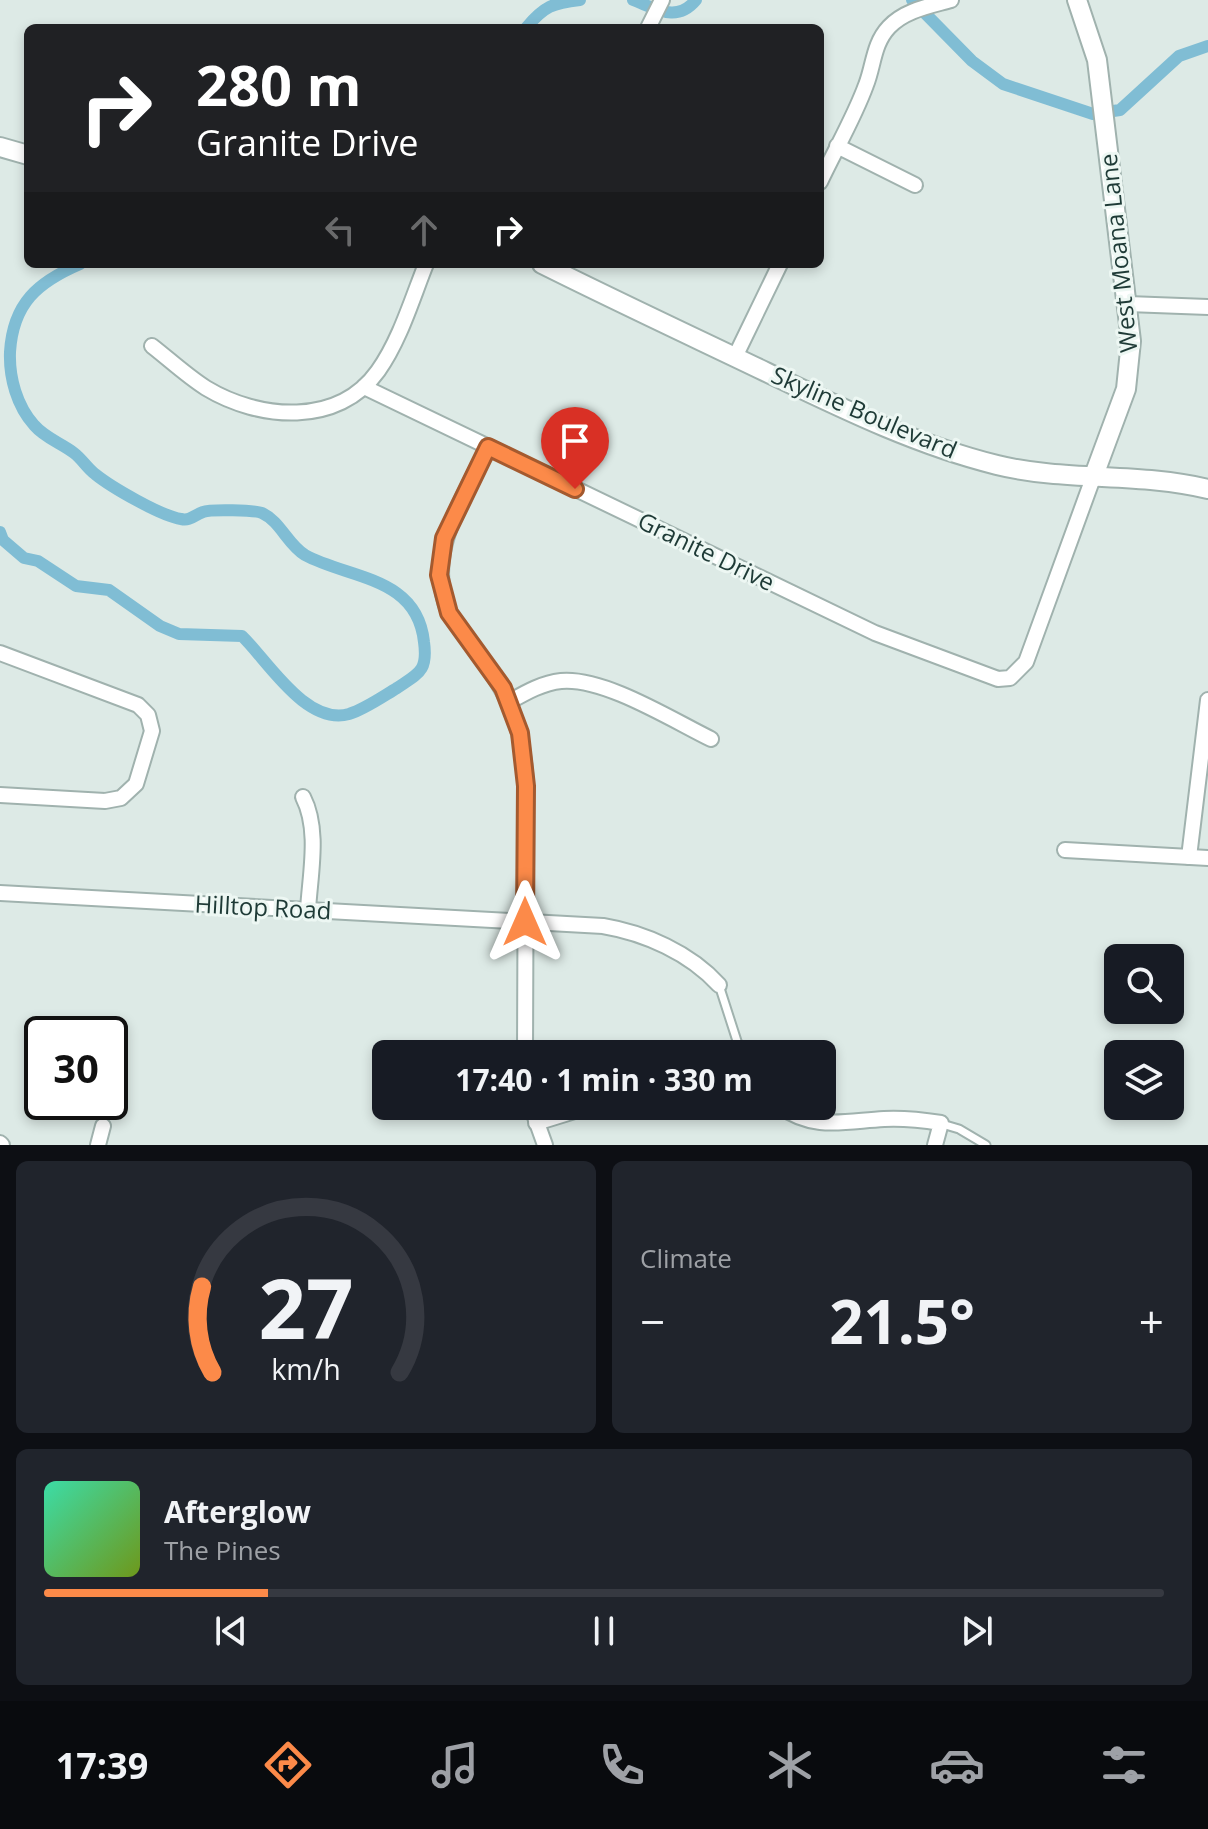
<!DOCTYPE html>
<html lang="en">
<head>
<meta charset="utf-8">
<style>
	body { margin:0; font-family:"Open Sans",sans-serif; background:#20242c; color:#f1f3f6; height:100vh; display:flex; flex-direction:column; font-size:30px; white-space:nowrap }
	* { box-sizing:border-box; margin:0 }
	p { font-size:26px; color:#9ea1a6 }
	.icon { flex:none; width:44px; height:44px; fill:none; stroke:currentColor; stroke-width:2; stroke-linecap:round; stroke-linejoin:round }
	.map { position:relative; height:1145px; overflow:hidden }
	.drawer { display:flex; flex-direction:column; gap:16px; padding:16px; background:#0d0f14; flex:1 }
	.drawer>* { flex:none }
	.hud { position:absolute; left:24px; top:24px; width:800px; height:244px; border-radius:12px; box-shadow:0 4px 12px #0003; background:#202124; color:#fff; overflow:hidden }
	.fabs { position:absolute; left:1104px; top:944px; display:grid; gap:16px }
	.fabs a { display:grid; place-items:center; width:80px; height:80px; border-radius:12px; background:#171b24; box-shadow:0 4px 12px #0003; font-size:40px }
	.speed { position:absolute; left:24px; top:1016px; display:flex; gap:16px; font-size:40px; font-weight:700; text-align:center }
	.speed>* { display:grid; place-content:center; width:104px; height:104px; border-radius:50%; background:#171b24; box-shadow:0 4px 12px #0003; line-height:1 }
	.speed .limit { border:4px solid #111; border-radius:12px; background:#fff; color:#111 }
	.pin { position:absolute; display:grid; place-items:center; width:68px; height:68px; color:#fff; margin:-82px -34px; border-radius:50% 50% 50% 0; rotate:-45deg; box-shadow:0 0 8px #0007 }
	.pin .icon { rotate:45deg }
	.me { position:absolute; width:88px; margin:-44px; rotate:0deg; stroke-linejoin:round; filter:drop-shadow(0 0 6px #0008) }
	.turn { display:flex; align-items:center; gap:28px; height:168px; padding:0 40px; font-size:36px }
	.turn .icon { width:104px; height:104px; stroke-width:2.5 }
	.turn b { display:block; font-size:56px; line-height:68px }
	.lanes { display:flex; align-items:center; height:76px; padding:0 40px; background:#0003; justify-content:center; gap:40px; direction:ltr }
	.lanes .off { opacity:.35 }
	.big { font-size:60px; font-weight:700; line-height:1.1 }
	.drawer .tile { flex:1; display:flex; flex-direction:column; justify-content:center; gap:12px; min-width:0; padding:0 28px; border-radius:12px; background:#20242c }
	.drawer .dial { align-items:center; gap:0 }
	.dial svg { height:208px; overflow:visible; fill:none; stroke:#363941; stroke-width:7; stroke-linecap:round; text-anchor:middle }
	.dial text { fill:#f1f3f6; stroke:none }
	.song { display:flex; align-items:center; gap:24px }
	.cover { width:96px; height:96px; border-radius:12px; background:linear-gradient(135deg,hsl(160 70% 55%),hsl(80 70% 35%)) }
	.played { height:8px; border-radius:4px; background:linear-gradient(90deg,#fc8a49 20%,#363941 20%) }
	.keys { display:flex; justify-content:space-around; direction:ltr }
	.heat { display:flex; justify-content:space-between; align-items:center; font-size:44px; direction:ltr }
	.drawer .tiles { flex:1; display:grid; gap:16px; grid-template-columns:1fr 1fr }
	.tile:last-child { grid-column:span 2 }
	.trip { position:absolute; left:372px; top:1040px; width:464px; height:80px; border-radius:12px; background:#171b24; box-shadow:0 4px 12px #0003; font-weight:700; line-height:80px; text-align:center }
	.menu { display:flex; height:128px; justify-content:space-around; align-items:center; background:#090b0e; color:#9ea1a6 }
	.menu .icon { width:56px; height:56px }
	.menu .active { color:#fc8a49 }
	.menu b { font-size:36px; color:#f1f3f6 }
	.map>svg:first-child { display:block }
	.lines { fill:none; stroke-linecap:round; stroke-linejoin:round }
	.canal { stroke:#80bdd4; stroke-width:12 }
	.service-casing { stroke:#a0b2ae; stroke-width:11 }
	.minor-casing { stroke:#a0b2ae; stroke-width:18 }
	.tertiary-casing { stroke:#a0b2ae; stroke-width:22 }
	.service { stroke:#fff; stroke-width:7 }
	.minor { stroke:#fff; stroke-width:14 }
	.tertiary { stroke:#fff; stroke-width:18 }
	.route-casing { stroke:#a45a2f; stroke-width:20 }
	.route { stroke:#fc8a49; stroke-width:14 }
	.labels { text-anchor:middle; stroke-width:6; stroke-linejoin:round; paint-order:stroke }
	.street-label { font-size:24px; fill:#1e3a36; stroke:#edf7f3 }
</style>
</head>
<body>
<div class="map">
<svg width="1208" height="1145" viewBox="0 0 1208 1145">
	<rect width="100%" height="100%" fill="#ddeae6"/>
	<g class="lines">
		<g class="canal">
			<path d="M 633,0 C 657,9 677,23 696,0"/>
			<polyline points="912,0 972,61 1003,84 1093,114 1120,110 1179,56 1208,46"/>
			<path d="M 526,28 C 544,6 553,3 580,0"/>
			<path d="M 0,532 L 3,540 L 24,558 L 38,561 L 76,586 L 109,590 L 160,626 L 179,634 L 242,636 C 267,660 306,726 349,714 C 365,709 382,697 397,688 C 419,673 428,671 424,642 C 417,576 349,579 305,555 C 288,545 280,521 262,513 C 255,510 210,509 203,512 C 194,515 191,521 181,519 C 161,516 111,487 95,474 C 87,468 82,459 74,453 C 61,443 45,438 34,425 C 17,406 9,378 10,352 C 13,303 38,282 80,264"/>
		</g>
		<defs>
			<g id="service">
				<polyline points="719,985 737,1041 744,1054"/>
				<polyline points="942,1124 959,1129 986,1145"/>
			</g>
			<g id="minor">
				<polyline points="648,28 662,0"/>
				<polyline points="837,146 915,185"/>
				<path d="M 820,182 C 835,150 854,118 866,85 C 874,65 873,44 889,27 C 905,10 930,6 951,0"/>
				<polyline points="1128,304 1208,307"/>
				<path d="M 152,346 C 170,360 187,376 206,388 C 259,420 338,427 378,371 C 400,340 412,299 426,264"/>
				<polyline points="735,357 780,264"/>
				<polyline points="364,387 875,633 998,679 1010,678 1026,662 1093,478"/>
				<path d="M 488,447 C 463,501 424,553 449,613 C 495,680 522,699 526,786 L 525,1054"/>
				<polyline points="0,653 138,705 148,715 152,731 136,784 121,798 105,801 0,795"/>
				<path d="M 509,702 C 525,693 542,683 561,681 C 604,677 672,720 711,739"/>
				<path d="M 303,797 C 320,830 310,874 308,910"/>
				<polyline points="1065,850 1208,858"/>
				<polyline points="1189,857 1208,700"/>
				<path d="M 0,893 L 603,926 C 645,933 690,953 719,985"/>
				<polyline points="531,1106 545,1145"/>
				<path d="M 780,1106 C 813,1131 846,1121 884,1119 C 903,1118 922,1120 941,1123 L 935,1145"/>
				<polyline points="536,1123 591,1106"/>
				<polyline points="0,1143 2,1145"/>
				<polyline points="98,1145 103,1126"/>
			</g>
			<g id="tertiary">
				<polyline points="1077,0 1097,60 1131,341 1126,389 1093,478"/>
				<polyline points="0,147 28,155"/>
				<path d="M 542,264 C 616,301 691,336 766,372 C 841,408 916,445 997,465 C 1066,482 1139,472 1208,489"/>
			</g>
		</defs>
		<use href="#service" class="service-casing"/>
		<use href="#minor" class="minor-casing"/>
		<use href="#tertiary" class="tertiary-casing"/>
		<use href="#service" class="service"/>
		<use href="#minor" class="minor"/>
		<use href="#tertiary" class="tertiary"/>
	</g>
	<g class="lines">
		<defs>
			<polyline id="route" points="525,922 526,786 520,733 503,688 449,613 439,575 444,538 488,447 575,489"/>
		</defs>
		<use href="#route" class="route-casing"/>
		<use href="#route" class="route"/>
	</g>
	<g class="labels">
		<g class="street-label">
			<text transform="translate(1119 253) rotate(-96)" y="8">West Moana Lane</text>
			<text transform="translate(864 413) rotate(23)" y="8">Skyline Boulevard</text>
			<text transform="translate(706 552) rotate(26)" y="8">Granite Drive</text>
			<text transform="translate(263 908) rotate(3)" y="8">Hilltop Road</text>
		</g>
	</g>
</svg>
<div class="fabs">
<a><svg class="icon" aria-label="search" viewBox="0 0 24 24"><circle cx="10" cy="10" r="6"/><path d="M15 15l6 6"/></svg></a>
<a><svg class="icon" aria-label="layers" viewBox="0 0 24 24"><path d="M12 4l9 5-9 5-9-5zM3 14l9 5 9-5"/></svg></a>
</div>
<div class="speed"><div class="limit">30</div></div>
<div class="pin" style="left:575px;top:489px;background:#d93025"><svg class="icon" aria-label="arrive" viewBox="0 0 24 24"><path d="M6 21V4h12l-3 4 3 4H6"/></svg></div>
<svg class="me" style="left:525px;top:922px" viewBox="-20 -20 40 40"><path d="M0-17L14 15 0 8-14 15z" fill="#fc8a49" stroke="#fff" stroke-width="4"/></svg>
<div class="trip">17:40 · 1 min · 330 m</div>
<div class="hud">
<div class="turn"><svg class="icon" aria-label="right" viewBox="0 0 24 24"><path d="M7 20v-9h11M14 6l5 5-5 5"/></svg><div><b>280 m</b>Granite Drive</div></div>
<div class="lanes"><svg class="icon off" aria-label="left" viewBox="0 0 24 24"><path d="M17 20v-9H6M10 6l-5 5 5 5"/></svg><svg class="icon off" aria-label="ahead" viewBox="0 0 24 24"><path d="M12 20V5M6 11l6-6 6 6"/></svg><svg class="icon" aria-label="right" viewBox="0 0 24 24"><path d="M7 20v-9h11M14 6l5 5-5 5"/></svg></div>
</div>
</div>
<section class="drawer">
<div class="tiles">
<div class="tile dial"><svg viewBox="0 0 100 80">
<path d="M14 69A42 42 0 1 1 86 69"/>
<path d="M14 69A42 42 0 0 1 10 36" stroke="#fc8a49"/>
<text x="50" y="56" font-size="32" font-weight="700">27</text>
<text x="50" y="72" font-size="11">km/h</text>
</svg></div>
<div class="tile"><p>Climate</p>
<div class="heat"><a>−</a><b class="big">21.5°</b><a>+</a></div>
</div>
<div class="tile">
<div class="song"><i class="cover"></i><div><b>Afterglow</b><p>The Pines</p></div></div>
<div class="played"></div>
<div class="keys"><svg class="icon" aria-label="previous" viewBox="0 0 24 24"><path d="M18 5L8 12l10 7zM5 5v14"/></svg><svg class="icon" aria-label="pause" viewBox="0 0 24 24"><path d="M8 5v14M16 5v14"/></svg><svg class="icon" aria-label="next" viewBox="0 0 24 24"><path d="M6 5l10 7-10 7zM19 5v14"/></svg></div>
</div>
</div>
</section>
<nav class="menu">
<b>17:39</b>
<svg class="icon active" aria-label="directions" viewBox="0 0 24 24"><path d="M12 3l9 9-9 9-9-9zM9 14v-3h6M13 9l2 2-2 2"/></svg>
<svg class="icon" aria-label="music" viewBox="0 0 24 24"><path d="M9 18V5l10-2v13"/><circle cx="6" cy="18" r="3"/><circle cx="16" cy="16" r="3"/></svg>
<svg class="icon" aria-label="phone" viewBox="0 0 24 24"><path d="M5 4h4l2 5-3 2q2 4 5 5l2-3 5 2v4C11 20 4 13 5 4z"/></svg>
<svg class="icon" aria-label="climate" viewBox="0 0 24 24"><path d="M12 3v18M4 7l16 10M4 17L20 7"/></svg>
<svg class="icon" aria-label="car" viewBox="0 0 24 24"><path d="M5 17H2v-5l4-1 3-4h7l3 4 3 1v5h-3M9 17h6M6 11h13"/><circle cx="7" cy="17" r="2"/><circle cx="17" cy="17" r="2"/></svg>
<svg class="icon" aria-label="filters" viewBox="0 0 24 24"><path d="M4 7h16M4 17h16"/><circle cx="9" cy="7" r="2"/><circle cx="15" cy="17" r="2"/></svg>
</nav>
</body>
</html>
